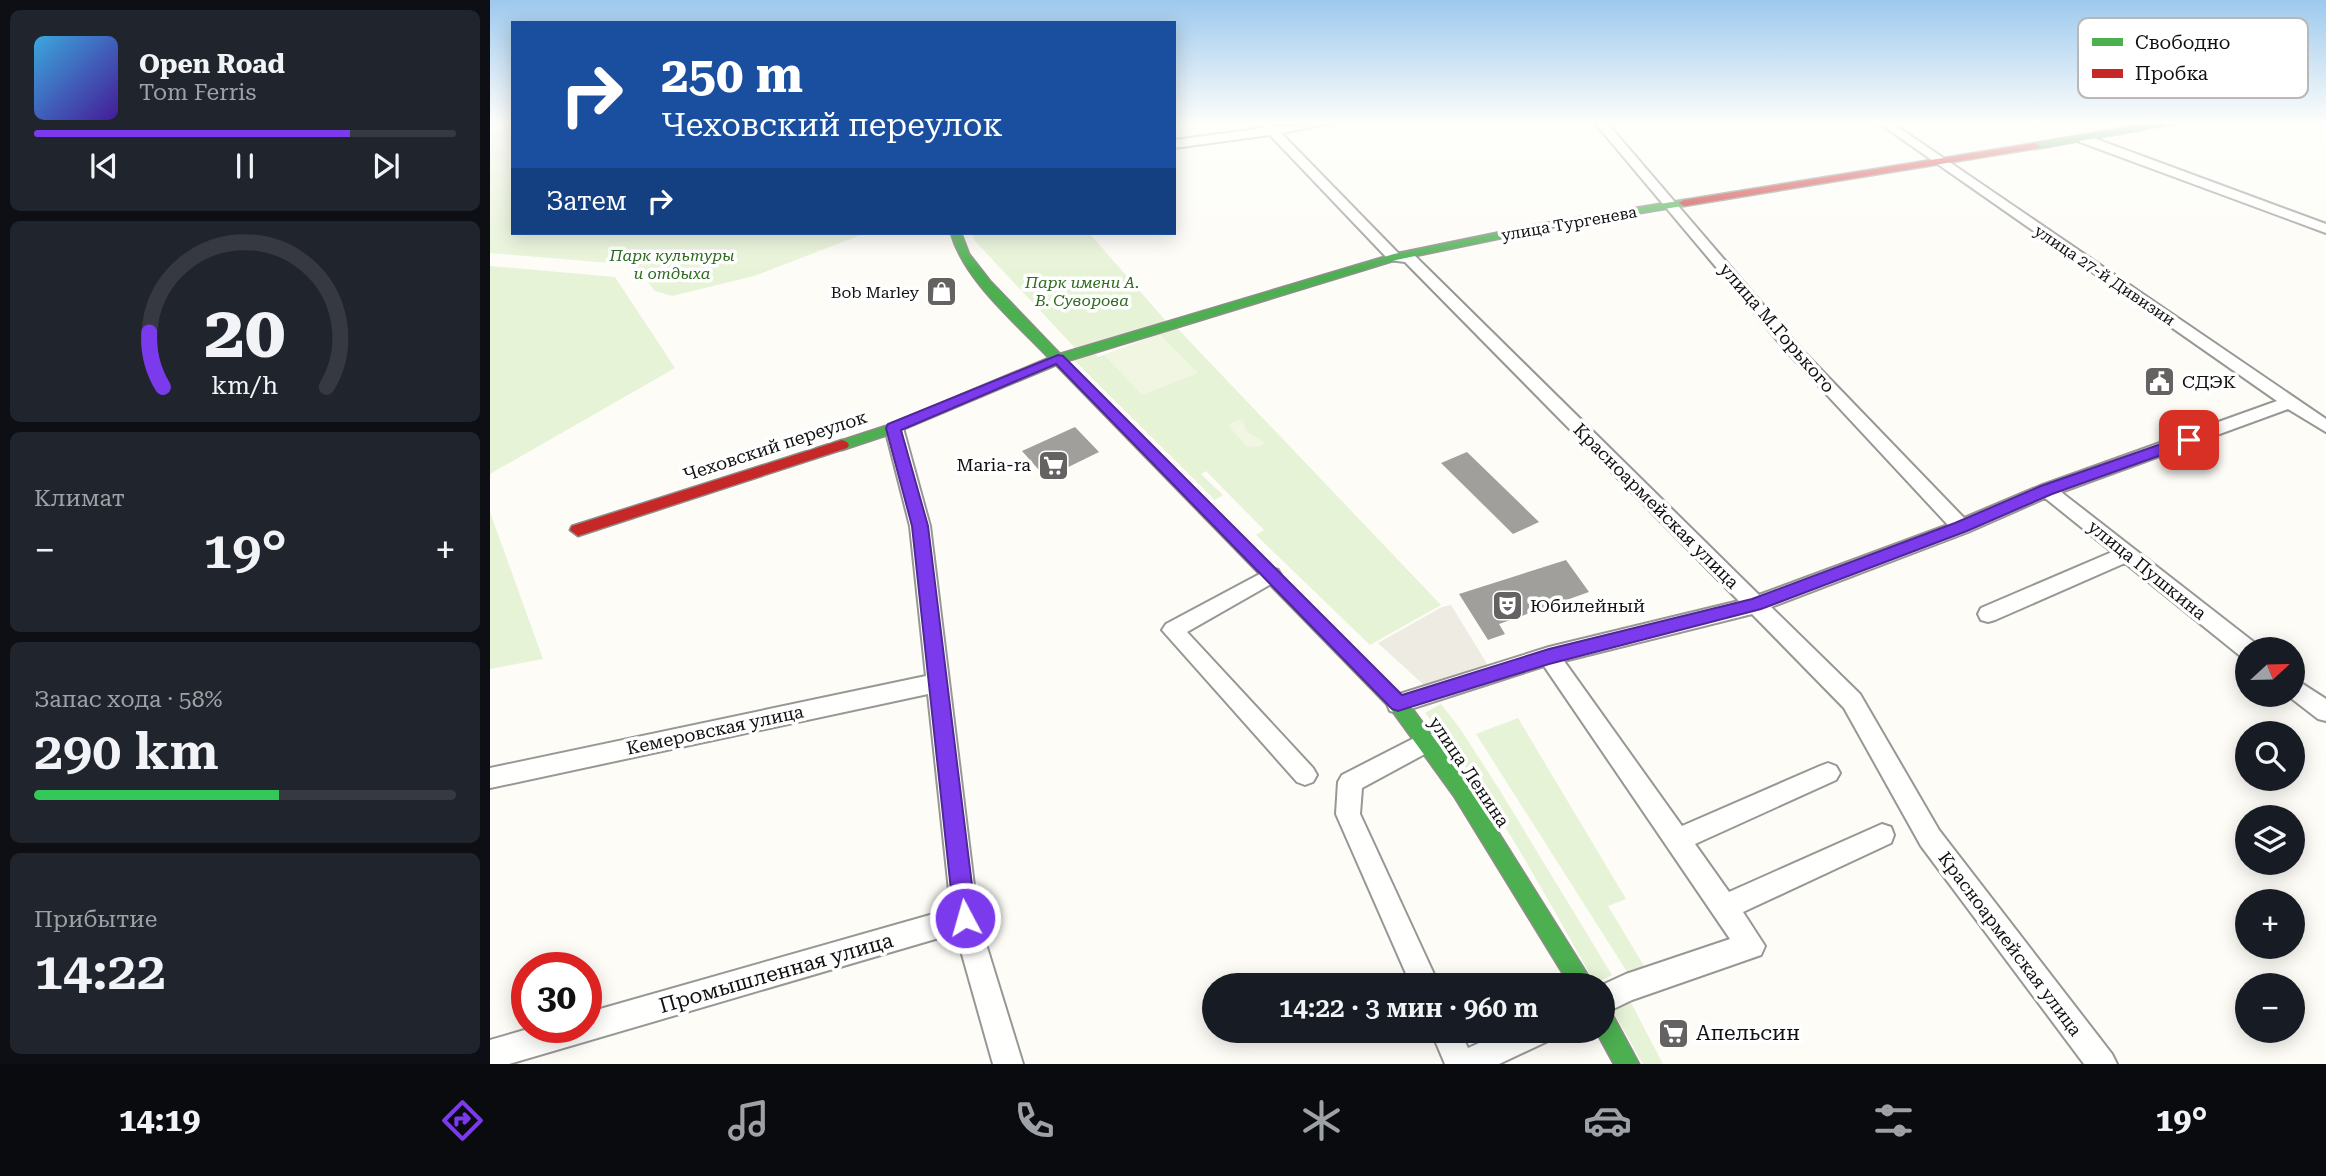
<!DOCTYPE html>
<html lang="ru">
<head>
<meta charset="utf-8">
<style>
	body { margin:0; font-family:"Roboto Serif",serif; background:#20242c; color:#f1f3f6; height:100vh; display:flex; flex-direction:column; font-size:26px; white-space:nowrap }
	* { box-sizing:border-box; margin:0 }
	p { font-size:23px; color:#9ea1a6 }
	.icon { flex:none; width:38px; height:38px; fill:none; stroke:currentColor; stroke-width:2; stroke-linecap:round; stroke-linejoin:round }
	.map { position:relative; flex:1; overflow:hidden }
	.side { display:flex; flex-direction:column; gap:10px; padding:10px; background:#0d0f14; width:490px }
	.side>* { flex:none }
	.guide { position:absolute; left:21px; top:21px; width:665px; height:214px; border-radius:0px; box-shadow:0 4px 18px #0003; background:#1a4fa0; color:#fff; overflow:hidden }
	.needle { width:46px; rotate:68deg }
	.tools { position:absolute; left:1745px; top:637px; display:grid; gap:14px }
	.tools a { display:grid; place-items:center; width:70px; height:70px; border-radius:50%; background:#171b24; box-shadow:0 4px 18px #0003; font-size:35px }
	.speed { position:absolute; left:21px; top:952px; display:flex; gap:14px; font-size:35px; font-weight:700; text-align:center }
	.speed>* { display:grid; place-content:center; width:91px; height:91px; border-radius:50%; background:#171b24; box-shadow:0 4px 18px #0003; line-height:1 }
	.speed .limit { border:10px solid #d22; background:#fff; color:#111 }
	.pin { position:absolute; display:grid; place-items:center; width:60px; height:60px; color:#fff; margin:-30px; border-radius:14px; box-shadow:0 4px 10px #0006 }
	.me { position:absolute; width:77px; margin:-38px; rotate:354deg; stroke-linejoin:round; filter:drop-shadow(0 0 5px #0008) }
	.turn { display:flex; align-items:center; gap:24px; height:147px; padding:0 35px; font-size:32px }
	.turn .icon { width:91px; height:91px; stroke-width:2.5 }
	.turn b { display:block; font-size:49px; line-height:60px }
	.then { display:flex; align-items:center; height:66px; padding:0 35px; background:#0003; gap:14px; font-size:26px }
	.big { font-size:52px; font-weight:600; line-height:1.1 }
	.side .card { flex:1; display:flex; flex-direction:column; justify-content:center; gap:10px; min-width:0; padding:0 24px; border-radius:10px; background:#20242c }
	.side .dial { align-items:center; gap:0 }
	.dial svg { height:182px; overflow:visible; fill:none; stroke:#363941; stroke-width:7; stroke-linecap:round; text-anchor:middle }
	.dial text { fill:#f1f3f6; stroke:none }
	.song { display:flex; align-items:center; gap:21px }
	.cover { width:84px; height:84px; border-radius:10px; background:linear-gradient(135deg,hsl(200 70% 55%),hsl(260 70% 35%)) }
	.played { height:7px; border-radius:4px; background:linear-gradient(90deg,#7c3aed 75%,#363941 75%) }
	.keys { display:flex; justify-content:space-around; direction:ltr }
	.heat { display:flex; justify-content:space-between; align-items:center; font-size:38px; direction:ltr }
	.charge { height:10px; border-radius:5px; background:linear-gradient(90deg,#34c759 58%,#363941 0) }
	.trip { position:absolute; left:712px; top:973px; width:413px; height:70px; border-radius:35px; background:#171b24; box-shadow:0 4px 18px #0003; font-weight:600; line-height:70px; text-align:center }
	.tabs { display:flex; height:112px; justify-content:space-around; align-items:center; background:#090b0e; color:#9ea1a6 }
	.tabs .icon { width:49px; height:49px }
	.tabs .selected { color:#7c3aed }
	.tabs b { font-size:32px; color:#f1f3f6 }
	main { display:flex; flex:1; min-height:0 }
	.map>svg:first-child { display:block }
	.green { fill:#e7f3d7 }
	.pitch { fill:#f0f6e1 }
	.plaza { fill:#edebe2 }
	.building { fill:#a19f9c }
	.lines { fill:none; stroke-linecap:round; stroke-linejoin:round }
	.street-casing { stroke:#979795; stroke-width:4 }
	.fast-casing { stroke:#8e8d8b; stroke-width:3 }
	.jam-casing { stroke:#8e8d8b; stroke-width:3 }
	.street { fill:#fffffe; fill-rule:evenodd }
	.fast { fill:#4caf50; fill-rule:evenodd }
	.jam { fill:#c62828; fill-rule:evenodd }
	.route { fill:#7c3aed; stroke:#51269a; stroke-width:2 }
	.labels { text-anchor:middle; stroke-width:7; stroke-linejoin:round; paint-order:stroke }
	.far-street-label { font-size:16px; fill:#111; stroke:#fff }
	.far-park-label { font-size:16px; font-style:italic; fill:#2f6b1f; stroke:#fff }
	.far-poi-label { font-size:16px; fill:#111; stroke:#fff; text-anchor:end }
	.street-label { font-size:18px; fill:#111; stroke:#fff }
	.poi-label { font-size:18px; fill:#111; stroke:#fff; text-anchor:start }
	.near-street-label { font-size:21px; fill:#111; stroke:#fff }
	.near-poi-label { font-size:21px; fill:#111; stroke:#fff; text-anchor:start }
	.key { fill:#fff; stroke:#b8b8b8; stroke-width:2 }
	.key-label { font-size:19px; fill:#111 }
</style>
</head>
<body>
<main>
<section class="side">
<div class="card">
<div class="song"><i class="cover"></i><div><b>Open Road</b><p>Tom Ferris</p></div></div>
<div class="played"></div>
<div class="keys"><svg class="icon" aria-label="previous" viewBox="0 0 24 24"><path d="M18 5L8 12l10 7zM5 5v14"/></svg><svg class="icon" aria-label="pause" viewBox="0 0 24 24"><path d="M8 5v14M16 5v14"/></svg><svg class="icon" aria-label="next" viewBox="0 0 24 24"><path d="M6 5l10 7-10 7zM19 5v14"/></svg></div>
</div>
<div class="card dial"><svg viewBox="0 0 100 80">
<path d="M14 69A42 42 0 1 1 86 69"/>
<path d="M14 69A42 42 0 0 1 8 45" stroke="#7c3aed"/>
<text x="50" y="56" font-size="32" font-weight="700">20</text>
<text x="50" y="72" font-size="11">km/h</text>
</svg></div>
<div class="card"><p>Климат</p>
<div class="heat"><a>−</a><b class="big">19°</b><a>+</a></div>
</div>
<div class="card"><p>Запас хода · 58%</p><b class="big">290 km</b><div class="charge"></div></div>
<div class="card"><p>Прибытие</p><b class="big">14:22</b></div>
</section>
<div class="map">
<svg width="1836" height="1064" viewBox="0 0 1836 1064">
	<rect width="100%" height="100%" fill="#fdfcf7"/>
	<g class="green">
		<polygon points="23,125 23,233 376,233 264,276 182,296 165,291 144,265 0,253 0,132"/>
		<polygon points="482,233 599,233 676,321 585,348 485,241"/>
		<polygon points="0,266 125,277 185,368 0,474"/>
		<polygon points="687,328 951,605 880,645 766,535 774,530 716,471 711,474 733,495 725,500 582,358 602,351 608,357"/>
		<polygon points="0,512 53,659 0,669"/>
		<path d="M 951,704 L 971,730 L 1009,789 L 1122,975 L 1105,983 C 1052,890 1003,796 935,713 Z"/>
		<polygon points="1028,718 1136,899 1118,906 1157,971 1141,978 986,734"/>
		<polygon points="1139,999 1173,1064 1153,1064 1123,1011 1128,1003"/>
	</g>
	<g class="pitch">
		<polygon points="669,334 708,373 652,395 614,355"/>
		<polygon points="747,420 753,421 756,431 774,442 772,446 757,447 738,425"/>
	</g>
	<polygon class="plaza" points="961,605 999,667 936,687 888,643 952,607"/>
	<g class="building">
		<polygon points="585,427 609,452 556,478 532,451"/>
		<polygon points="977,452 1049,522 1023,534 951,463"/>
		<polygon points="1076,560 1099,592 1009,624 1015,634 998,640 969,594"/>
	</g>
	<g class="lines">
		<defs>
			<g id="street">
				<polygon points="770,123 782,123 785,127 844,123 791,133 908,253 924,255 1269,595 1458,525 1299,354 1105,123 1117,123 1310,348 1474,518 1550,486 1787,401 1389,123 1402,123 1836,419 1836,432 1798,409 1571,492 1765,643 1768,649 1757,649 1757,657 1749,655 1635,563 1505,620 1498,622 1491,620 1488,614 1491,608 1622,552 1555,498 1478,532 1281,607 1370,694 1449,830 1622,1054 1627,1064 1594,1064 1431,846 1354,708 1262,614 1074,661 1192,826 1330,766 1338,763 1346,766 1350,773 1346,780 1205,844 1239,892 1392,824 1401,827 1404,835 1401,843 1253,912 1275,946 1271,955 1142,1000 1113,1014 1112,985 1136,974 1240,939 1054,666 908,713 900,711 897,704 900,697 1059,647 1249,601 915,262 899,260 780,135 684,148 684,140 774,128"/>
				<polygon points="1590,136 1598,136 1836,224 1836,233 1590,142"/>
				<polygon points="404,423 413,428 440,526 488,918 533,1064 503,1064 466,933 19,1064 0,1064 0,1040 45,1027 96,1027 96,1013 461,909 438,694 0,788 0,768 436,676 420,526 395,428"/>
				<polygon points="781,568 788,570 791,575 788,580 697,632 823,768 827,775 823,782 815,785 807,782 672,630 676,624"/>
				<polygon points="1802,677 1836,699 1836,721 1828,719 1797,695 1802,695"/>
				<polygon points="936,732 944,735 948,742 944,749 872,788 870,814 949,985 921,985 846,814 848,782 852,775"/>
				<polygon points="941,1031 970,1031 978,1048 1016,1031 1062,1031 1058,1041 1009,1064 955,1064"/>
			</g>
			<g id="fast">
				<polygon points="1664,123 1688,123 1545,149 1540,146 1545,143"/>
				<path d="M 1194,200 L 1198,201 L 1198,205 L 1055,229 L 906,260 L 577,361 L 915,699 L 978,784 L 1104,985 L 1080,985 L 964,796 L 901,709 L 566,365 L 409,431 L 352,450 L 345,445 L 347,442 L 399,425 L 559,358 C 526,323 474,280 461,233 L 471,233 L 479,254 L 500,281 L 570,354 L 904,254 L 1055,223 Z"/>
				<polygon points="1113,1008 1121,1012 1149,1064 1124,1064 1106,1031 1113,1031"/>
			</g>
			<g id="jam">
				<polygon points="1545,143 1550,146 1548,148 1194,206 1189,203 1194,200"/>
				<polygon points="352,440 357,442 359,445 357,448 94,534 88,536 80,530 82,526"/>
			</g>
		</defs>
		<use href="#street" class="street-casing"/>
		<use href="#fast" class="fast-casing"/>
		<use href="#jam" class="jam-casing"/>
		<use href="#street" class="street"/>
		<use href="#fast" class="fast"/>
		<use href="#jam" class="jam"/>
	</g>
	<linearGradient id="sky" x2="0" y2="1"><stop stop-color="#9dc9ee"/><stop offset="0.45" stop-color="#fefefb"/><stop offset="1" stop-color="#fefefb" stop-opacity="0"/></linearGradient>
	<rect width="1836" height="272" fill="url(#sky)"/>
	<polygon class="route" points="568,355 573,356 912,695 1059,649 1262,599 1465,523 1551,486 1694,436 1699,435 1707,440 1705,443 1562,494 1477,531 1271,609 1059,664 908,711 902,709 566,364 411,430 438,526 486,918 483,926 475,929 467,926 464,918 422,526 396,428 398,424"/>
	<defs>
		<symbol id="shop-square" viewBox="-11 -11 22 22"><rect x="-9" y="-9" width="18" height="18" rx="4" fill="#646362" stroke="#fff"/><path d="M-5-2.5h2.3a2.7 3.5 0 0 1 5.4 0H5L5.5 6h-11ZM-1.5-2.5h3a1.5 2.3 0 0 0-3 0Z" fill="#fff"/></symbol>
		<symbol id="civic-square" viewBox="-11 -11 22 22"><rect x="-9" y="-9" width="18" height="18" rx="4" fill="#646362" stroke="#fff"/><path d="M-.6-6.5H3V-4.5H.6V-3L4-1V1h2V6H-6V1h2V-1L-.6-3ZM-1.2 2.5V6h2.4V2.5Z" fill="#fff"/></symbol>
		<symbol id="supermarket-square" viewBox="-11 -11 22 22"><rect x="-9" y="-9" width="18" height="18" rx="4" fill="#646362" stroke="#fff"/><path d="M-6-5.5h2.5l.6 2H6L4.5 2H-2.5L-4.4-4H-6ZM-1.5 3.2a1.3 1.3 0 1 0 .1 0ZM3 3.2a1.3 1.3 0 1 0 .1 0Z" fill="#fff"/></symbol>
		<symbol id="theatre-square" viewBox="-11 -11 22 22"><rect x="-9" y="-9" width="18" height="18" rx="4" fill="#646362" stroke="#fff"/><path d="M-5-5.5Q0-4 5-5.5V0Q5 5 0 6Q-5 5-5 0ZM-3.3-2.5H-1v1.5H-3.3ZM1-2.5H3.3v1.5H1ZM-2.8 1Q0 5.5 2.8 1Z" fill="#fff"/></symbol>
	</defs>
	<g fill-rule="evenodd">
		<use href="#shop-square" x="434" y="274" width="35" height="35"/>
		<use href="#civic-square" x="1652" y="364" width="35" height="35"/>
		<use href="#supermarket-square" x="546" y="448" width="35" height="35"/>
		<use href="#theatre-square" x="1000" y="588" width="35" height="35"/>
		<use href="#supermarket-square" x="1166" y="1016" width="35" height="35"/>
	</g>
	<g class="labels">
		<g class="far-street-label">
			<text transform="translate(1079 223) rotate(-10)" y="6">улица Тургенева</text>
			<text transform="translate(1615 275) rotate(34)" y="6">улица 27-й Дивизии</text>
		</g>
		<g class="far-park-label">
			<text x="182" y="261">Парк культуры<tspan x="182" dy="18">и отдыха</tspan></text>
			<text x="592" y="288">Парк имени А.<tspan x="592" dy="18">В. Суворова</tspan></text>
		</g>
		<g class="far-poi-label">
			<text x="429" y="298">Bob Marley</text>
		</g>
		<g class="street-label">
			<text transform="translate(1287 328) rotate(49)" y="6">улица М.Горького</text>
			<text transform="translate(285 446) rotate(-18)" y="6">Чеховский переулок</text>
			<text transform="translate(1166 506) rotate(45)" y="6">Красноармейская улица</text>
			<text transform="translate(1657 570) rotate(39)" y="6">улица Пушкина</text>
			<text transform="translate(225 730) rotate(-12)" y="6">Кемеровская улица</text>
			<text transform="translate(979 772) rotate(56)" y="6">улица Ленина</text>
			<text transform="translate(1520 944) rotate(53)" y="6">Красноармейская улица</text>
		</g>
		<g class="poi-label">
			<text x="1692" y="388">СДЭК</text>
			<text x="541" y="471" text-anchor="end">Maria-ra</text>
			<text x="1040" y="612">Юбилейный</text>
		</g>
		<g class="near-street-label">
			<text transform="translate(286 973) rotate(-16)" y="7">Промышленная улица</text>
		</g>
		<g class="near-poi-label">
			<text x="1206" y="1040">Апельсин</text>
		</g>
	</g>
	<rect x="1588" y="18" width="230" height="80" rx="10" class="key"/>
	<rect x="1602" y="38" width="31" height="8" fill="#4caf50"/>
	<rect x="1602" y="69" width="31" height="9" fill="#c62828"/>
	<g class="key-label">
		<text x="1645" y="49">Свободно</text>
		<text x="1645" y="80">Пробка</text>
	</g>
</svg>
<div class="tools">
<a><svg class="needle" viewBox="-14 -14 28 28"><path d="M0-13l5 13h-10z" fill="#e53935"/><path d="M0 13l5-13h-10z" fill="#9ea1a6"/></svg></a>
<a><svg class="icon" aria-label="search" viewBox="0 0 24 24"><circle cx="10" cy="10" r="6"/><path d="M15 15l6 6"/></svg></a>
<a><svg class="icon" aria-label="layers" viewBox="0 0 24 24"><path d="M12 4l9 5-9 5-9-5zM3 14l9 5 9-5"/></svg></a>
<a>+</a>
<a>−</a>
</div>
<div class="speed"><div class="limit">30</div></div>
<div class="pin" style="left:1699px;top:440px;background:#d93025"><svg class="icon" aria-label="arrive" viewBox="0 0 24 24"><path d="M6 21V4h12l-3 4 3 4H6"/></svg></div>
<svg class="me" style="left:475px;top:918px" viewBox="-20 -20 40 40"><circle r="17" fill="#7c3aed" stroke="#fff" stroke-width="3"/><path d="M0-11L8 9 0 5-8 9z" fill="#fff"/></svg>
<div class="trip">14:22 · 3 мин · 960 m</div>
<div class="guide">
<div class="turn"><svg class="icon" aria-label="right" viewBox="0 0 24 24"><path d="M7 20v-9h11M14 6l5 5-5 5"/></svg><div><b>250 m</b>Чеховский переулок</div></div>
<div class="then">Затем<svg class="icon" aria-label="right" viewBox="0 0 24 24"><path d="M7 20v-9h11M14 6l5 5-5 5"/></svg></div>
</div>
</div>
</main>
<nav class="tabs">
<b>14:19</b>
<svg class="icon selected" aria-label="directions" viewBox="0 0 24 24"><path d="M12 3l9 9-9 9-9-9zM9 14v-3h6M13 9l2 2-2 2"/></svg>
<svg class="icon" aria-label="music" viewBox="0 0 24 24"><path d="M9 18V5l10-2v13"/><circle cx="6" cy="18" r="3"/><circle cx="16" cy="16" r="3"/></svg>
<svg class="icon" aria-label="phone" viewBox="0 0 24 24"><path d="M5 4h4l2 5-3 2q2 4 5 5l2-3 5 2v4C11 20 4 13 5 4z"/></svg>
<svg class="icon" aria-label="climate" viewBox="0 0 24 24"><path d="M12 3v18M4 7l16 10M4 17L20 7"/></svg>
<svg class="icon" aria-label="car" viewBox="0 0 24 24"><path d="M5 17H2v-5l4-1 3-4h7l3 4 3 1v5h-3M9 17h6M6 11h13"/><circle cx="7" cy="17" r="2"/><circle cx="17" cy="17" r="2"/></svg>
<svg class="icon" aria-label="filters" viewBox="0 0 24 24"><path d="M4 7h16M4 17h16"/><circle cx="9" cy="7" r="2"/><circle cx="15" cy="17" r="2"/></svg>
<b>19°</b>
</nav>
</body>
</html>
